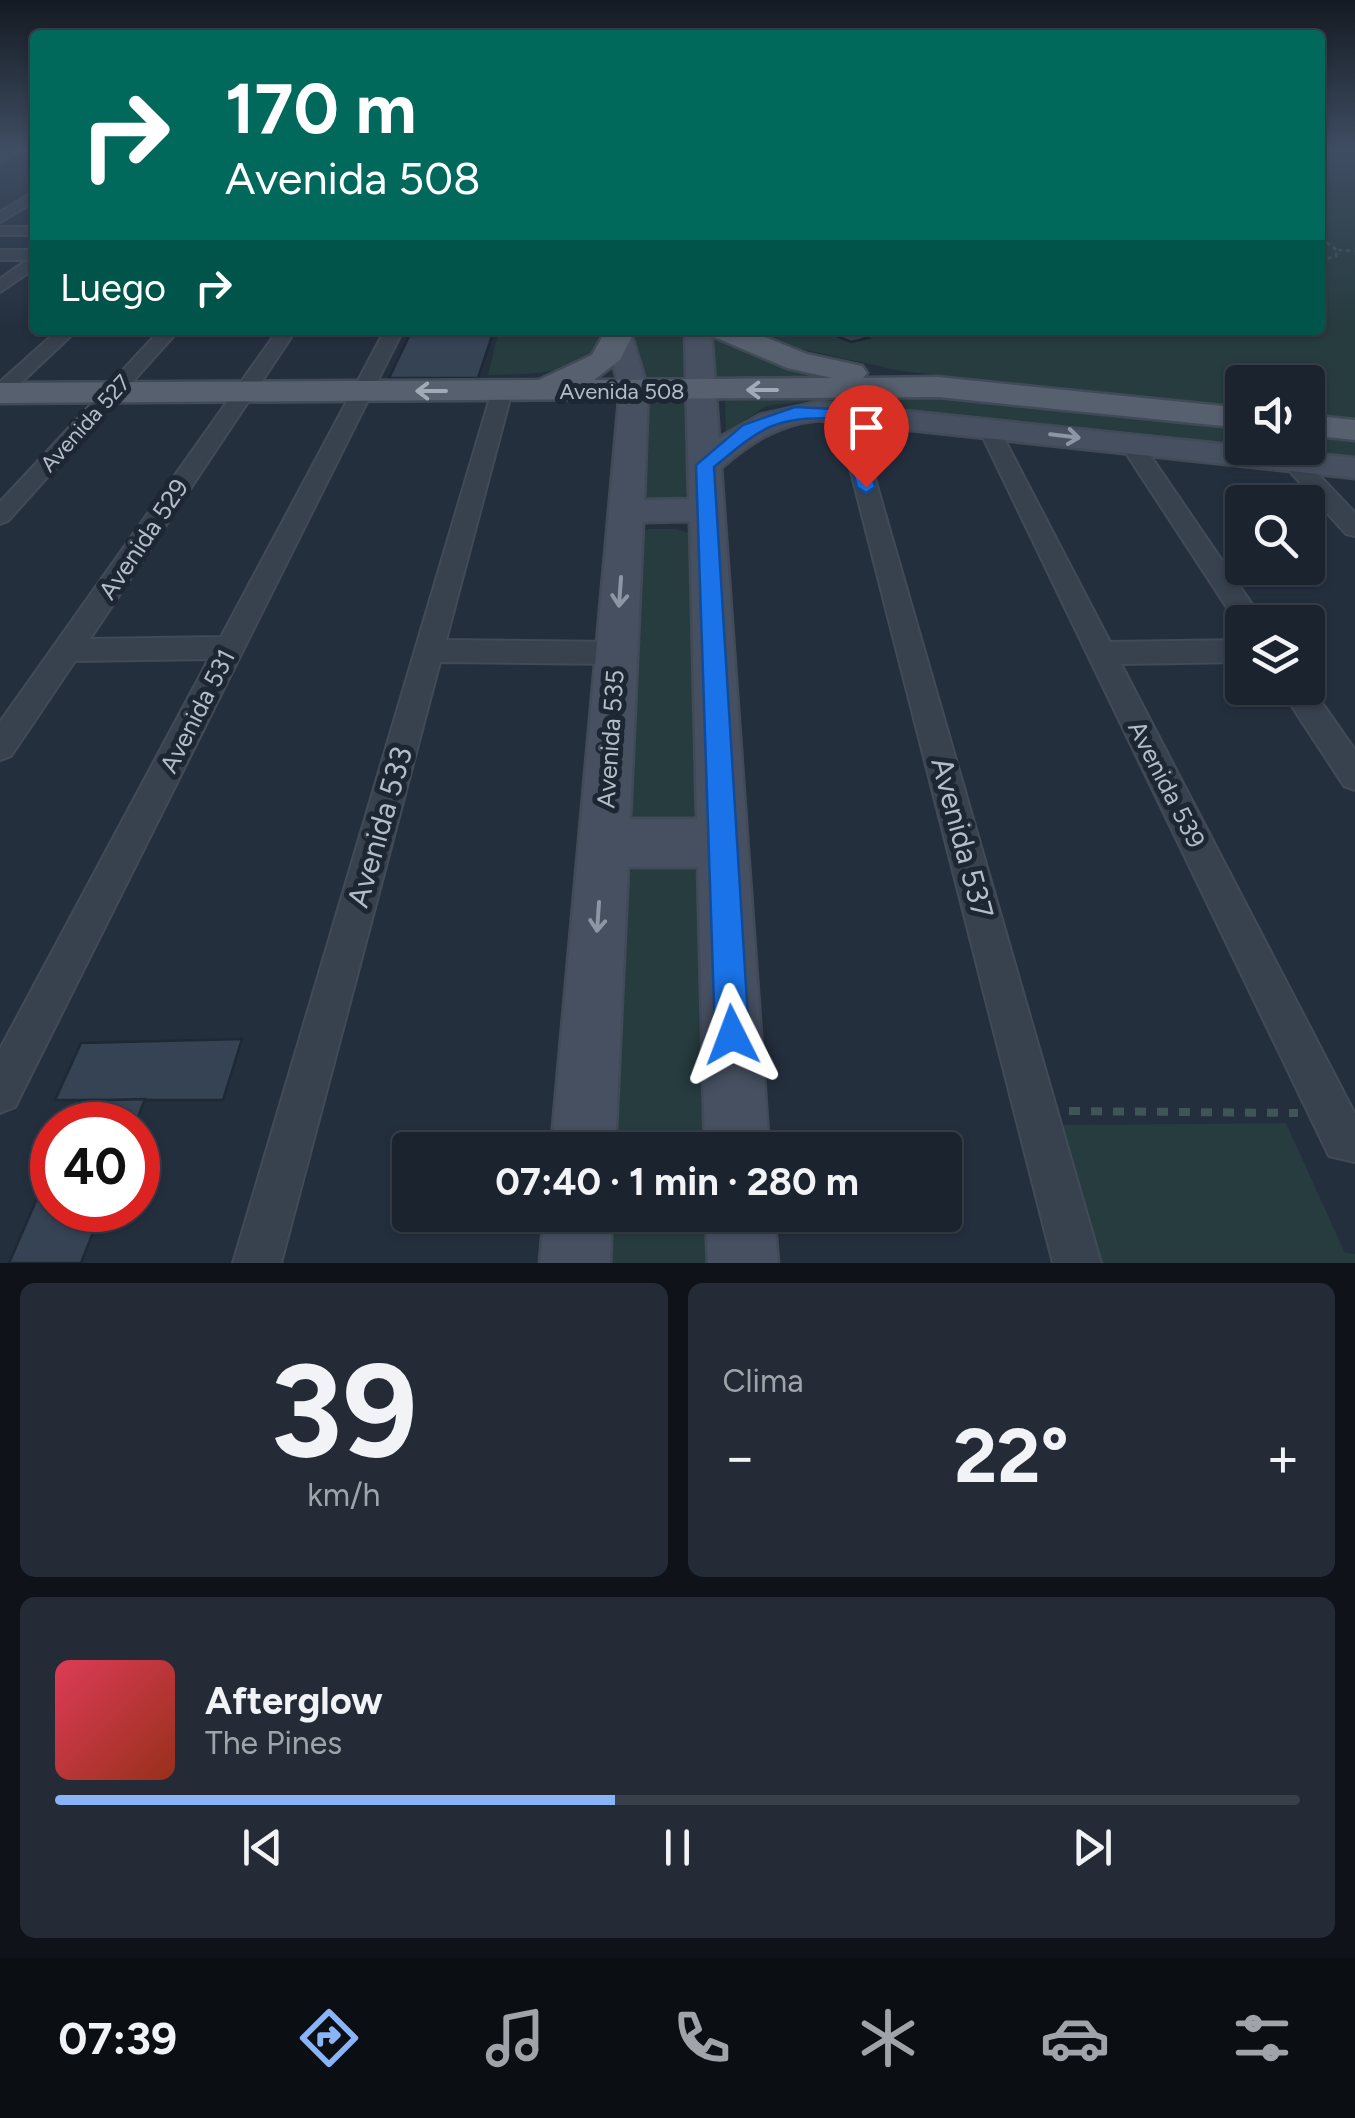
<!DOCTYPE html>
<html lang="es">
<head>
<meta charset="utf-8">
<style>
	body { margin:0; font-family:Figtree,sans-serif; background:#242b36; color:#f1f3f6; height:100vh; display:flex; flex-direction:column; font-size:38px; white-space:nowrap }
	* { box-sizing:border-box; margin:0 }
	p { font-size:32px; color:#a0a4aa }
	.icon { flex:none; width:55px; height:55px; fill:none; stroke:currentColor; stroke-width:2; stroke-linecap:round; stroke-linejoin:round }
	.map { position:relative; height:1263px; overflow:hidden }
	.drawer { display:flex; flex-direction:column; gap:20px; padding:20px; background:#0f1319; flex:1 }
	.drawer>* { flex:none }
	.guide { position:absolute; left:30px; top:30px; width:1295px; height:305px; border-radius:10px; box-shadow:0 2px 8px #0004,0 0 0 2px #39404a; background:#00695c; color:#fff; overflow:hidden }
	.controls { position:absolute; left:1225px; top:365px; display:grid; gap:20px }
	.controls a { display:grid; place-items:center; width:100px; height:100px; border-radius:10px; background:#1b232e; box-shadow:0 2px 8px #0004,0 0 0 2px #39404a; font-size:50px }
	.speed { position:absolute; left:30px; top:1102px; display:flex; gap:20px; font-size:50px; font-weight:700; text-align:center }
	.speed>* { display:grid; place-content:center; width:130px; height:130px; border-radius:50%; background:#1b232e; box-shadow:0 2px 8px #0004,0 0 0 2px #39404a; line-height:1 }
	.speed .limit { border:15px solid #d22; background:#fff; color:#111 }
	.pin { position:absolute; display:grid; place-items:center; width:85px; height:85px; color:#fff; margin:-102px -42px; border-radius:50% 50% 50% 0; rotate:-45deg; box-shadow:0 0 10px #0007 }
	.pin .icon { rotate:45deg }
	.me { position:absolute; width:110px; margin:-55px; rotate:357deg; stroke-linejoin:round; filter:drop-shadow(0 0 8px #0008) }
	.turn { display:flex; align-items:center; gap:35px; height:210px; padding:0 30px; font-size:45px }
	.turn .icon { width:130px; height:130px; stroke-width:2.5 }
	.turn b { display:block; font-size:70px; line-height:85px }
	.then { display:flex; align-items:center; height:95px; padding:0 30px; background:#0003; gap:20px; font-size:38px }
	.big { font-size:75px; font-weight:700; line-height:1.1 }
	.drawer .tile { flex:1; display:flex; flex-direction:column; justify-content:center; gap:15px; min-width:0; padding:0 35px; border-radius:15px; background:#242b36 }
	.drawer .dial { align-items:center; gap:0 }
	.dial b { font-size:130px; line-height:1 }
	.song { display:flex; align-items:center; gap:30px }
	.cover { width:120px; height:120px; border-radius:15px; background:linear-gradient(135deg,hsl(350 70% 55%),hsl(10 70% 35%)) }
	.played { height:10px; border-radius:5px; background:linear-gradient(90deg,#8ab4f8 45%,#39404a 45%) }
	.keys { display:flex; justify-content:space-around; direction:ltr }
	.heat { display:flex; justify-content:space-between; align-items:center; font-size:55px; direction:ltr }
	.drawer .tiles { flex:1; display:grid; gap:20px; grid-template-columns:1fr 1fr }
	.tile:last-child { grid-column:span 2 }
	.trip { position:absolute; left:392px; top:1132px; width:570px; height:100px; border-radius:10px; background:#1b232e; box-shadow:0 2px 8px #0004,0 0 0 2px #39404a; font-weight:700; line-height:100px; text-align:center }
	.menu { display:flex; height:160px; justify-content:space-around; align-items:center; background:#0b0e12; color:#a0a4aa }
	.menu .icon { width:70px; height:70px }
	.menu .on { color:#8ab4f8 }
	.menu b { font-size:45px; color:#f1f3f6 }
	.map>svg:first-child { display:block }
	.green { fill:#263c3f }
	.building { fill:#364354; stroke:#1f2835; stroke-width:2.5 }
	.lines { fill:none; stroke-linecap:round; stroke-linejoin:round }
	.street-casing { stroke:#414a57; stroke-width:4 }
	.secondary-casing { stroke:#414a57; stroke-width:5 }
	.primary-casing { stroke:#414a57; stroke-width:5 }
	.path-far1 { stroke:#3f5557; stroke-width:2.5; stroke-dasharray:4 4; stroke-linecap:butt }
	.path { stroke:#3f5557; stroke-width:8; stroke-dasharray:11 11; stroke-linecap:butt }
	.street { fill:#38414e; fill-rule:evenodd }
	.secondary { fill:#465061; fill-rule:evenodd }
	.primary { fill:#56606e; fill-rule:evenodd }
	.oneway { stroke:#a1aab7 }
	.oneway2 { stroke:#8e96a5 }
	.route { fill:#1a73e8; stroke:#114b97; stroke-width:2.5 }
	.labels { text-anchor:middle; stroke-width:10; stroke-linejoin:round; paint-order:stroke }
	.far-street-label { font-size:22px; fill:#b4bcc9; stroke:#1d2633 }
	.street-label { font-size:25px; fill:#b4bcc9; stroke:#1d2633 }
	.near-street-label { font-size:30px; fill:#b4bcc9; stroke:#1d2633 }
</style>
</head>
<body>
<div class="map">
<svg width="1355" height="1263" viewBox="0 0 1355 1263">
	<rect width="100%" height="100%" fill="#242f3e"/>
	<g class="green">
		<polygon points="1320,149 1355,149 1355,419 1308,414 1308,382 1242,382 1242,407 901,371 796,348 752,330 1320,330"/>
		<path d="M 499,330 L 598,330 L 600,346 C 574,376 524,374 488,375 Z"/>
		<polygon points="628,330 691,330 688,376 645,378"/>
		<polygon points="710,330 772,363 841,380 715,382"/>
		<polygon points="725,397 971,397 1242,425 1242,448 1308,448 1308,432 1355,437 1355,461 809,401 766,406 726,433"/>
		<path d="M 661,400 L 688,401 L 694,486 C 684,503 663,504 645,497 L 645,412 L 649,403 Z"/>
		<polygon points="648,529 676,529 689,533 693,541 696,805 693,820 638,825 625,803 639,535"/>
		<polygon points="679,866 694,869 702,887 709,1150 611,1150 625,876 637,867"/>
		<polygon points="1286,1123 1345,1253 1355,1254 1355,1263 1101,1263 1062,1125"/>
		<polygon points="608,1215 711,1215 712,1263 605,1263"/>
	</g>
	<g class="building">
		<polygon points="412,330 494,330 478,378 389,378"/>
		<polygon points="838,330 868,330 861,335 868,338 851,342 832,334"/>
		<polygon points="242,1039 223,1100 55,1100 81,1043"/>
		<polygon points="145,1099 135,1125 70,1125 80,1101"/>
		<polygon points="52,1164 52,1210 102,1210 81,1263 9,1263"/>
	</g>
	<g class="lines">
		<defs>
			<g id="street">
				<polygon points="35,191 35,201 0,222 0,212"/>
				<rect x="0" y="227" width="35" height="8"/>
				<polygon points="0,250 35,250 35,268 0,292 0,279 27,260 0,260"/>
				<polygon points="58,330 77,330 7,396 0,398 0,382"/>
				<polygon points="160,330 179,330 8,521 0,524 0,502"/>
				<polygon points="278,330 296,330 90,639 221,637 385,330 403,330 15,1107 0,1113 0,1049 209,659 75,661 11,756 0,760 0,722"/>
				<polygon points="502,385 512,391 446,640 616,642 626,645 630,653 626,661 616,664 440,662 281,1263 233,1263 492,391"/>
				<polygon points="846,407 856,413 1101,1263 1053,1263 836,413"/>
				<polygon points="988,421 998,427 1110,642 1242,640 1242,662 1121,664 1355,1114 1355,1162 1329,1156 978,427"/>
				<polygon points="1131,438 1139,439 1264,622 1242,622 1241,629 1120,444"/>
				<polygon points="1294,455 1302,457 1355,513 1355,536 1346,534 1286,467 1283,462"/>
				<polygon points="1308,683 1355,750 1355,790 1344,786 1280,688 1308,688"/>
			</g>
			<g id="secondary">
				<polygon points="24,149 0,162 0,150"/>
				<path d="M 604,330 L 630,330 L 648,390 L 644,500 L 689,499 L 685,330 L 711,330 L 719,438 L 760,415 L 818,402 L 1355,458 L 1355,478 L 818,420 C 779,424 750,442 721,468 L 769,1150 L 705,1150 L 698,867 L 628,867 L 615,1150 L 551,1150 L 620,390 ZM 690,521 L 697,819 L 630,819 L 643,522 Z"/>
				<polygon points="544,1215 612,1215 610,1263 540,1263"/>
				<polygon points="706,1215 774,1215 778,1263 708,1263"/>
			</g>
			<g id="primary">
				<polygon points="606,330 630,330 633,334 620,360 594,380 832,378 787,368 712,336 707,330 748,330 807,354 862,366 867,373 863,378 938,377 1242,408 1242,428 938,397 0,403 0,383 539,380 592,355"/>
				<polygon points="1308,415 1355,420 1355,440 1308,435"/>
			</g>
		</defs>
		<use href="#street" class="street-casing"/>
		<use href="#secondary" class="secondary-casing"/>
		<use href="#primary" class="primary-casing"/>
		<g class="path-far1">
			<polyline points="1320,238 1337,250"/>
			<polyline points="1320,261 1336,256 1337,250 1355,251"/>
		</g>
		<polyline class="path" points="1069,1111 1298,1113"/>
		<use href="#street" class="street"/>
		<use href="#secondary" class="secondary"/>
		<use href="#primary" class="primary"/>
	</g>
	<defs><path id="oneway-shaft" d="M-6 0H5M1.5-3L5.5 0L1.5 3" fill="none" stroke-width="1.6" stroke-linecap="round" stroke-linejoin="round" transform="scale(2.5)"/></defs>
	<g class="oneway">
		<use href="#oneway-shaft" transform="translate(762 390) rotate(180)"/>
		<use href="#oneway-shaft" transform="translate(431 391) rotate(-180)"/>
	</g>
	<g class="oneway2">
		<use href="#oneway-shaft" transform="translate(1065 436) rotate(7)"/>
		<use href="#oneway-shaft" transform="translate(620 592) rotate(94)"/>
		<use href="#oneway-shaft" transform="translate(598 917) rotate(94)"/>
	</g>
	<linearGradient id="sky" x2="0" y2="1"><stop stop-color="#141a22"/><stop offset="0.46" stop-color="#3f4d63"/><stop offset="1" stop-color="#3f4d63" stop-opacity="0"/></linearGradient>
	<rect width="1355" height="326" fill="url(#sky)"/>
	<path class="route" d="M 795,407 L 852,410 L 875,487 L 866,493 L 857,487 L 839,418 C 774,417 763,426 714,467 L 749,1035 L 744,1047 L 732,1052 L 720,1047 L 715,1035 L 696,465 L 743,425 Z"/>
	<g class="labels">
		<g class="far-street-label">
			<text x="622" y="399">Avenida 508</text>
			<text transform="translate(85 423) rotate(-48)" y="8">Avenida 527</text>
		</g>
		<g class="street-label">
			<text transform="translate(143 539) rotate(-56)" y="9">Avenida 529</text>
			<text transform="translate(197 711) rotate(-63)" y="9">Avenida 531</text>
			<text transform="translate(610 739) rotate(-86)" y="9">Avenida 535</text>
			<text transform="translate(1167 784) rotate(63)" y="9">Avenida 539</text>
		</g>
		<g class="near-street-label">
			<text transform="translate(380 827) rotate(-74)" y="10">Avenida 533</text>
			<text transform="translate(962 838) rotate(75)" y="10">Avenida 537</text>
		</g>
	</g>
</svg>
<div class="controls">
<a><svg class="icon" aria-label="sound" viewBox="0 0 24 24"><path d="M4 9h4l5-4v14l-5-4H4zM17 9q2 3 0 6"/></svg></a>
<a><svg class="icon" aria-label="search" viewBox="0 0 24 24"><circle cx="10" cy="10" r="6"/><path d="M15 15l6 6"/></svg></a>
<a><svg class="icon" aria-label="layers" viewBox="0 0 24 24"><path d="M12 4l9 5-9 5-9-5zM3 14l9 5 9-5"/></svg></a>
</div>
<div class="speed"><div class="limit">40</div></div>
<div class="pin" style="left:866px;top:487px;background:#d93025"><svg class="icon" aria-label="arrive" viewBox="0 0 24 24"><path d="M6 21V4h12l-3 4 3 4H6"/></svg></div>
<svg class="me" style="left:732px;top:1035px" viewBox="-20 -20 40 40"><path d="M0-17L14 15 0 8-14 15z" fill="#1a73e8" stroke="#fff" stroke-width="4"/></svg>
<div class="trip">07:40 · 1 min · 280 m</div>
<div class="guide">
<div class="turn"><svg class="icon" aria-label="right" viewBox="0 0 24 24"><path d="M7 20v-9h11M14 6l5 5-5 5"/></svg><div><b>170 m</b>Avenida 508</div></div>
<div class="then">Luego<svg class="icon" aria-label="right" viewBox="0 0 24 24"><path d="M7 20v-9h11M14 6l5 5-5 5"/></svg></div>
</div>
</div>
<section class="drawer">
<div class="tiles">
<div class="tile dial"><b>39</b><p>km/h</p></div>
<div class="tile"><p>Clima</p>
<div class="heat"><a>−</a><b class="big">22°</b><a>+</a></div>
</div>
<div class="tile">
<div class="song"><i class="cover"></i><div><b>Afterglow</b><p>The Pines</p></div></div>
<div class="played"></div>
<div class="keys"><svg class="icon" aria-label="previous" viewBox="0 0 24 24"><path d="M18 5L8 12l10 7zM5 5v14"/></svg><svg class="icon" aria-label="pause" viewBox="0 0 24 24"><path d="M8 5v14M16 5v14"/></svg><svg class="icon" aria-label="next" viewBox="0 0 24 24"><path d="M6 5l10 7-10 7zM19 5v14"/></svg></div>
</div>
</div>
</section>
<nav class="menu">
<b>07:39</b>
<svg class="icon on" aria-label="directions" viewBox="0 0 24 24"><path d="M12 3l9 9-9 9-9-9zM9 14v-3h6M13 9l2 2-2 2"/></svg>
<svg class="icon" aria-label="music" viewBox="0 0 24 24"><path d="M9 18V5l10-2v13"/><circle cx="6" cy="18" r="3"/><circle cx="16" cy="16" r="3"/></svg>
<svg class="icon" aria-label="phone" viewBox="0 0 24 24"><path d="M5 4h4l2 5-3 2q2 4 5 5l2-3 5 2v4C11 20 4 13 5 4z"/></svg>
<svg class="icon" aria-label="climate" viewBox="0 0 24 24"><path d="M12 3v18M4 7l16 10M4 17L20 7"/></svg>
<svg class="icon" aria-label="car" viewBox="0 0 24 24"><path d="M5 17H2v-5l4-1 3-4h7l3 4 3 1v5h-3M9 17h6M6 11h13"/><circle cx="7" cy="17" r="2"/><circle cx="17" cy="17" r="2"/></svg>
<svg class="icon" aria-label="filters" viewBox="0 0 24 24"><path d="M4 7h16M4 17h16"/><circle cx="9" cy="7" r="2"/><circle cx="15" cy="17" r="2"/></svg>
</nav>
</body>
</html>
